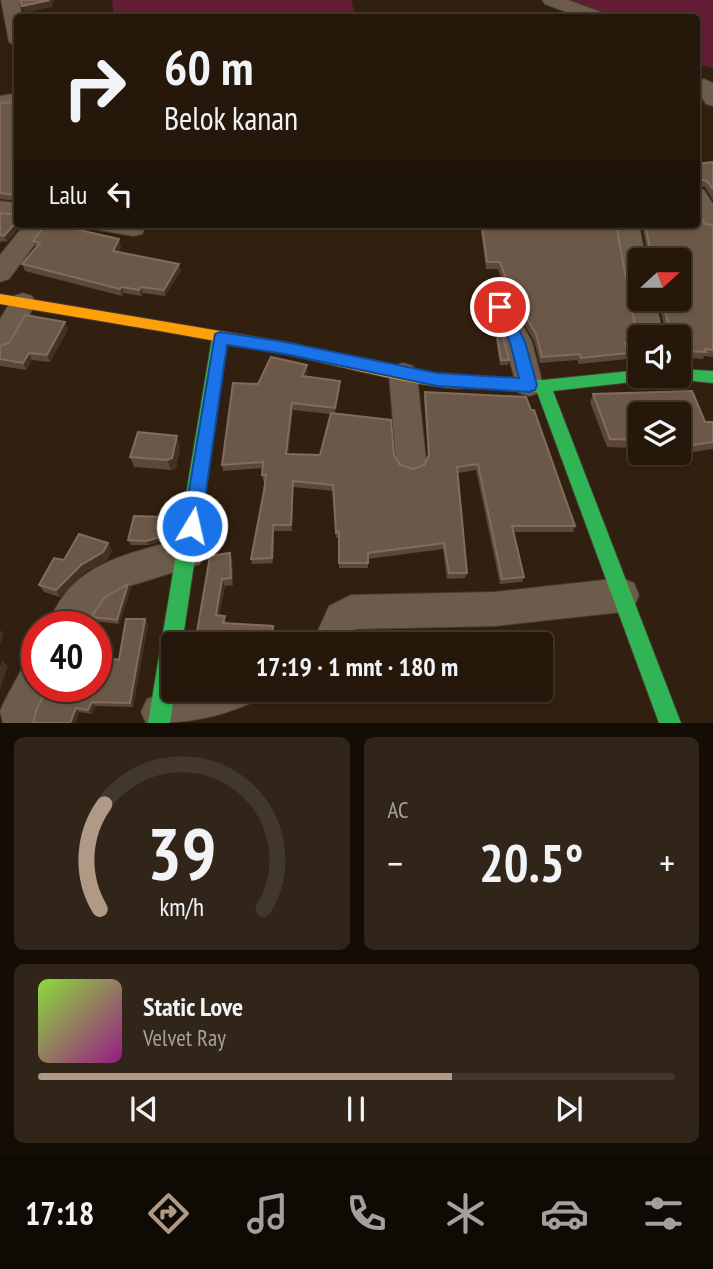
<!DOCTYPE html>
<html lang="id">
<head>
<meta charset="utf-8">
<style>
	body { margin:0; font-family:"PT Sans Narrow",sans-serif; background:#312519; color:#f1f3f6; height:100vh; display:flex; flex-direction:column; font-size:26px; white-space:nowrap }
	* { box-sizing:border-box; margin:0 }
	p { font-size:23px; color:#a3a09d }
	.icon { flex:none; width:38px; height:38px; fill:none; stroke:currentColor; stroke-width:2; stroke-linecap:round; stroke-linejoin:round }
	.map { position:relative; height:723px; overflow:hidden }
	.details { display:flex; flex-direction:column; gap:14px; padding:14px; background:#140d06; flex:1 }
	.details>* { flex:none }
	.guide { position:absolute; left:14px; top:14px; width:686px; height:214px; border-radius:7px; box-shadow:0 2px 5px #0004,0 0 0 2px #42372c; background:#25180b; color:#f1f3f6; overflow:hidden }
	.needle { width:46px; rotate:69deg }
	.tools { position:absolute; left:628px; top:248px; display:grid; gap:14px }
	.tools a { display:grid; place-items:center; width:63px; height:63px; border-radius:7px; background:#25180b; box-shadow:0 2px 5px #0004,0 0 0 2px #42372c; font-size:35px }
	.speed { position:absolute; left:21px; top:611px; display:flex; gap:14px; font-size:35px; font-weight:700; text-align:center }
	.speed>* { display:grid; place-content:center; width:91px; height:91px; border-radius:50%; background:#25180b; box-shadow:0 2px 5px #0004,0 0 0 2px #42372c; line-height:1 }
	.speed .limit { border:10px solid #d22; background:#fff; color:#111 }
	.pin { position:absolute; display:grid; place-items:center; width:60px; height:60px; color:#fff; margin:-30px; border:4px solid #fff; border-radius:50%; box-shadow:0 2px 7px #0007 }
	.me { position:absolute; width:77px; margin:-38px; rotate:9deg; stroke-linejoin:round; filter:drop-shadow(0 0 5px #0008) }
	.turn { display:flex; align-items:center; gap:24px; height:147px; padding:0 35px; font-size:32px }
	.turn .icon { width:91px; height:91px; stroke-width:2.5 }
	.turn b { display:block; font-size:49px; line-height:60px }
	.then { display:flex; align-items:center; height:66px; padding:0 35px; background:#0003; gap:14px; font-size:26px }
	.big { font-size:52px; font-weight:600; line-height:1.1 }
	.details .card { flex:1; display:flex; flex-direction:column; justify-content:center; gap:10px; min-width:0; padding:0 24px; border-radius:10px; background:#312519 }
	.details .dial { align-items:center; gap:0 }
	.dial svg { height:182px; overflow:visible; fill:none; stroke:#42372c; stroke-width:7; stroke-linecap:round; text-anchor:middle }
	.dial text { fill:#f1f3f6; stroke:none }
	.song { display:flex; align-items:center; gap:21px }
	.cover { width:84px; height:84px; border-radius:10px; background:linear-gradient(135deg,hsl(90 70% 55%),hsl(310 70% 35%)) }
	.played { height:7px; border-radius:4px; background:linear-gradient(90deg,#b19a85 65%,#42372c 65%) }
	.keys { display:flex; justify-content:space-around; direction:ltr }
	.heat { display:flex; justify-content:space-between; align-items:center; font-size:38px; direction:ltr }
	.details .tiles { flex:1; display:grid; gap:14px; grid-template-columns:1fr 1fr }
	.card:last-child { grid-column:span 2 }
	.trip { position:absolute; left:161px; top:632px; width:392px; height:70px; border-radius:7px; background:#25180b; box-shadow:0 2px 5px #0004,0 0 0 2px #42372c; font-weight:600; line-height:70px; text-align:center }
	.dock { display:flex; height:112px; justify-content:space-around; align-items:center; background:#0f0a04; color:#a3a09d }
	.dock .icon { width:49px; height:49px }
	.dock .selected { color:#b19a85 }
	.dock b { font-size:32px; color:#f1f3f6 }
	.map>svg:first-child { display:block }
	.green { fill:#621d34 }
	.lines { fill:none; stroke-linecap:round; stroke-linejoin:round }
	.street-casing { stroke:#483a2e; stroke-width:2 }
	.fast-casing { stroke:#483a2e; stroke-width:2 }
	.slow-casing { stroke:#483a2e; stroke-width:2 }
	.street { fill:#6c5c4c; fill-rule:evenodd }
	.fast { fill:#30b455; fill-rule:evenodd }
	.slow { fill:#ff9f0a; fill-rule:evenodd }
	.wall { fill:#5c483a; fill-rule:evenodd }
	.shaded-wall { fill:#443123 }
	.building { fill:#6c5849; stroke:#826c5d; stroke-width:2 }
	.route { fill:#1a73e8; stroke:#114b97; stroke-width:2 }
</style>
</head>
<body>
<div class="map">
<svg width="713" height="723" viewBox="0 0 713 723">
	<rect width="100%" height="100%" fill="#31200f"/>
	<g class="green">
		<polygon points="112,0 351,0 356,17 114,17"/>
		<polygon points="551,0 713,0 713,68 697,64 696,18 600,17"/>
	</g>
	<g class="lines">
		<defs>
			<g id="street">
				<polygon points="1,0 19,0 22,18 18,18 18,48 9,42"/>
				<polygon points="542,0 568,0 606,14 609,18 582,18 545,4"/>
				<polygon points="704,79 713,83 713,106 706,104 696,89 697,81"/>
				<polygon points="18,93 18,105 0,108 0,96"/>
				<polygon points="696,188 704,190 713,204 713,231 704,229 696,215"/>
				<polygon points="0,201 18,203 18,219 0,217"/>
				<polygon points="25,224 50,224 9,279 0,282 0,255"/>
				<polygon points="96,224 143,224 145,228 142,234 133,236 99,230"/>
				<polygon points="615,224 639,224 646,261 640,261 640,299 655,299 664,338 640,338 640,345 636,338"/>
				<polygon points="23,293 32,296 36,303 10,349 0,352 0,319 14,296"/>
				<polygon points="500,297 509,300 532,342 543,385 539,393 529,396 519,393 504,342 487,307 491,300"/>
				<polygon points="403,363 413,366 417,374 426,460 422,469 411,473 400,469 396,460 389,374 393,366"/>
				<path d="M 188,537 L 200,542 L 205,553 L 200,564 L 120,589 L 106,599 L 87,626 L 48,626 C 70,561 130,554 188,537 Z"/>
				<polygon points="622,578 634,583 639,595 634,607 622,612 495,626 355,629 348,644 312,644 329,606 351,595 495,592"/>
				<polygon points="37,660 37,686 52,686 33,723 3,723 0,711 5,700 24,665"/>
				<path d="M 173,689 L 256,690 L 257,690 L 251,703 C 214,719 186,723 146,723 L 141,712 L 147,699 Z"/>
			</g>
			<g id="fast">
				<polygon points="220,332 228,338 182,644 173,644 175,690 170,723 148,723 212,338"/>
				<polygon points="679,369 713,371 713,383 673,379 672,376 679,376"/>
				<polygon points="640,370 640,376 652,376 650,380 553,391 681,723 659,723 537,392 464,388 458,387 456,382 458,377 464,376 543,380"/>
			</g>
			<path id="slow" d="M 0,294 L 285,342 L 437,374 L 470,377 L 472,382 L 470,387 C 444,395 321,361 288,355 C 192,335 96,321 0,304 Z"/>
		</defs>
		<use href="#street" class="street-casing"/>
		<use href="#fast" class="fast-casing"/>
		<use href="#slow" class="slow-casing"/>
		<use href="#street" class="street"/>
		<use href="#fast" class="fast"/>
		<use href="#slow" class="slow"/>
	</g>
	<g class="wall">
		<polygon points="18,102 18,224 7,242 2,241 0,243 0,213 17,215 17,201 0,199 0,103"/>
		<polygon points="713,162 713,200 705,187 696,186 696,164"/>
		<polygon points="46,224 68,224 68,227 121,246 118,252 181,270 165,296 143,293 141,296 124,293 122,296 25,271 22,264 36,247 33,241"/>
		<polygon points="506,224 616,224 636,332 640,339 640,350 628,349 629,353 627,359 579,364 577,360 540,363 534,341 508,297 498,269 486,269 481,232 482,226 506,229"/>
		<polygon points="642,224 705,224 713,225 713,357 704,356 703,359 679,357 679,338 666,334 658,299 679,299 679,261 644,261 645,257 648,256"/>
		<polygon points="65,322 68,329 50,362 32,360 26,370 0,366 0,346"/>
		<polygon points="497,335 509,360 508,365 500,365 496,340"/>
		<path d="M 308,372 L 305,377 L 340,381 L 340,387 L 335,413 L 394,455 L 400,465 L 413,469 L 424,465 L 428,457 L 424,399 L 425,392 L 575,526 L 573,532 L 513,532 L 524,577 L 522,582 L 500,584 L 476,470 L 458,473 L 467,573 L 465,578 L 447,579 L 443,549 L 368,559 L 368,568 L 339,568 L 339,538 L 336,538 L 334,491 L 293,487 L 292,531 L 274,531 L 273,563 L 252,564 L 251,559 L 265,481 L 263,481 L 262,475 L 263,468 L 223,471 L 222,465 L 258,384 ZM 293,410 L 330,414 L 320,455 L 288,454 Z"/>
		<polygon points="692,391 705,422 713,422 713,449 671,455 670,453 679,453 679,415 640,415 640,447 635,448 607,447 590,402 593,394"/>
		<polygon points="180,446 176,468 171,470 134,467 130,457"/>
		<polygon points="164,517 166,522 163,541 148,545 131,545 128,540"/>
		<polygon points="112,550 107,560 85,572 60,597 44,592 39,585 64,560"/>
		<polygon points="230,553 232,560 233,585 225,586 219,615 227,622 226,623 274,632 196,638"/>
		<polygon points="131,588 119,624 94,621 91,617"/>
		<polygon points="145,619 148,624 133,707 95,706 92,714 79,712 75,723 33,723 119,660"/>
	</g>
	<g class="shaded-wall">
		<polygon points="50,0 54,0 52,7 24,13 22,6"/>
		<polygon points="18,220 18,224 22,224 7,242 4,236"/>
		<polygon points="119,239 121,246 115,257 113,251"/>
		<polygon points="179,264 181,270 165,296 164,290"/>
		<polygon points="122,287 124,293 122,296 120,289"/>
		<polygon points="141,287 143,293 141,296 139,290"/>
		<polygon points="65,322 68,329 50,362 47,355"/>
		<polygon points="29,353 32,360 26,370 23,363"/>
		<polygon points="307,365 308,372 303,383 302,376"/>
		<polygon points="340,381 340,387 335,415 335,408"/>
		<polygon points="292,403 293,410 287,461 286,454"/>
		<polygon points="177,436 180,446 176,468 171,470 167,460"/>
		<polygon points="293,481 293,487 292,531 291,525"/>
		<polygon points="164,517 166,522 163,541 148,545 146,541"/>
		<polygon points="273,525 274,531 273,563 272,558"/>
		<polygon points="108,543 112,550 107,560 85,572 60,597 56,590 81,565"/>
		<polygon points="230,553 232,560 233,585 231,578"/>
		<polygon points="222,579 225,586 218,622 216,615"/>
		<polygon points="128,584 131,588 119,624 117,620"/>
		<polygon points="145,619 148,624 133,707 130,703"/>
		<polygon points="273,626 274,632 273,644 271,644"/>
		<polygon points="0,630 4,634 0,644"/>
		<polygon points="2,661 8,666 0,690 0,667"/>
		<polygon points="92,702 95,706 92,714 88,710"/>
		<polygon points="76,708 79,712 75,723 70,723"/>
	</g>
	<g class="building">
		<polygon points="20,0 50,0 22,6"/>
		<polygon points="26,15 53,15 54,18 26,18"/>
		<polygon points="18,102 18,220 4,236 0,235 0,213 17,215 17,195 0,193 0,103"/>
		<polygon points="713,162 713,189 707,181 699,179 696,181 696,164"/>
		<polygon points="696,209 705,224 713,225 713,350 705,349 706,352 682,351 679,354 679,338 644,338 645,334 667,334 670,331 662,299 679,299 679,261 645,261 645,257 651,254 645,224 696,224"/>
		<polygon points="46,224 66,224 66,227 119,239 113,251 179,264 164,290 141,287 139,290 122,287 120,289 22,264 40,243 33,241"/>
		<polygon points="507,224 616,224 636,332 640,339 640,344 625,343 629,353 581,358 580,354 542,357 536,334 510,290 500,262 487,262 482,226 506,229"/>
		<polygon points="25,315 65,322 47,355 29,353 23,363 0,359 0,346 9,343"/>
		<polygon points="497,335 503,337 509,360 501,360"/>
		<polygon points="271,357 307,365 302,376 340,381 335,408 292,403 286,454 320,455 331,413 391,420 394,455 400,465 413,469 424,465 429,455 425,392 526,397 531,410 534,410 575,526 512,526 524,577 502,579 478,464 457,467 467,573 449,573 444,543 368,553 368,563 339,563 339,532 336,533 333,485 293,481 291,525 273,525 272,558 251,559 264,491 266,475 262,475 263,462 222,465 233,383 258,384"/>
		<polygon points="692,391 705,422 713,422 713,442 679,447 679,415 640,415 640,440 610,439 593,394"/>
		<polygon points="138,432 177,436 172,458 167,460 130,457"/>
		<polygon points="134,516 164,517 161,537 146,541 128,540"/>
		<polygon points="79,534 108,543 103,552 81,565 56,590 39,585 54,558 64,560"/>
		<polygon points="230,553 231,578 222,579 216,615 225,616 223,623 273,626 271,644 183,644 184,641 196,638 210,556"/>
		<polygon points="128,584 117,620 91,617 105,597"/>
		<polygon points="126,619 145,619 130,703 92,702 88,710 76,708 70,723 33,723 37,708 49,686 96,686 96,655 119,660"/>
	</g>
	<polygon class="route" points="500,301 506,303 525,342 537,385 535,390 529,392 437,386 285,354 227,345 201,526 199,532 192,534 185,532 183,526 215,334 220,332 285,342 437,373 519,378 510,342 493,307"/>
</svg>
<div class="tools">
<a><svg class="needle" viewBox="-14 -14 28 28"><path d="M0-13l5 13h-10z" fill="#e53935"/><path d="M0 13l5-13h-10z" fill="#a3a09d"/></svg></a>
<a><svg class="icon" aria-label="sound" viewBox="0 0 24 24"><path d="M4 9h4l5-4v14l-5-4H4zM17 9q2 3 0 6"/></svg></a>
<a><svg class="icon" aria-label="layers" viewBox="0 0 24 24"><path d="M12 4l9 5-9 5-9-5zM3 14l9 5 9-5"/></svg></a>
</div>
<div class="speed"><div class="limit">40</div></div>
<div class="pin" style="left:500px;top:307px;background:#d93025"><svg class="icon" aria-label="arrive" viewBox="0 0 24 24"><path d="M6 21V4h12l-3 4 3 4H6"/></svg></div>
<svg class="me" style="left:192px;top:526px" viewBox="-20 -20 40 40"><circle r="17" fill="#1a73e8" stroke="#fff" stroke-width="3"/><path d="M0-11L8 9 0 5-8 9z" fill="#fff"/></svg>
<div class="trip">17:19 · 1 mnt · 180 m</div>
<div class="guide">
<div class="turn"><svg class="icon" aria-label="right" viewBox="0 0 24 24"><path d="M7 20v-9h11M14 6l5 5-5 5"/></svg><div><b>60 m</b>Belok kanan</div></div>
<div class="then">Lalu<svg class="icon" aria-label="left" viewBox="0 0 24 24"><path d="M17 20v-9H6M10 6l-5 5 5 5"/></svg></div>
</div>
</div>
<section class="details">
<div class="tiles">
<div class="card dial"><svg viewBox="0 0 100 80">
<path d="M14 69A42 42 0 1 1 86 69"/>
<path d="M14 69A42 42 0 0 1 16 23" stroke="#b19a85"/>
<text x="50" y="56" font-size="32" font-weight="700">39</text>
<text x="50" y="72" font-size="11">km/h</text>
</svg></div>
<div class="card"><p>AC</p>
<div class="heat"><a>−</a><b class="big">20.5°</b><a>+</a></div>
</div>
<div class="card">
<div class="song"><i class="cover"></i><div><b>Static Love</b><p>Velvet Ray</p></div></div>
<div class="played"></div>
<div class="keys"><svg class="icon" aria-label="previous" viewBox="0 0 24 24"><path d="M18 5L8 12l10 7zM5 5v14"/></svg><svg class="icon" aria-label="pause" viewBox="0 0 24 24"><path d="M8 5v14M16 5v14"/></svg><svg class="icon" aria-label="next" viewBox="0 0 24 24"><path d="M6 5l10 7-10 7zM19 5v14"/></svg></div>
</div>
</div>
</section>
<nav class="dock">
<b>17:18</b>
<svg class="icon selected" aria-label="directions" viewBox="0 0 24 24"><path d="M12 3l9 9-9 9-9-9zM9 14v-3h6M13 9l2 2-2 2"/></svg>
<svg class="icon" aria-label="music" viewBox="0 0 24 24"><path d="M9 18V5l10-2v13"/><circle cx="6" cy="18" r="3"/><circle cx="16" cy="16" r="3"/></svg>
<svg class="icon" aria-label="phone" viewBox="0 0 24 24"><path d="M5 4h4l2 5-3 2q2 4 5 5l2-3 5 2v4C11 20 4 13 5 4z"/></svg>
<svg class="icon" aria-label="climate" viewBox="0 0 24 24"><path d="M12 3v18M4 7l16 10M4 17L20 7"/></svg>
<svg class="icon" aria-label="car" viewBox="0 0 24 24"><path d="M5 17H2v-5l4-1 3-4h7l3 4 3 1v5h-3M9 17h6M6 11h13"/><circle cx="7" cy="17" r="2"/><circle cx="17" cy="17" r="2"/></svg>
<svg class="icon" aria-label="filters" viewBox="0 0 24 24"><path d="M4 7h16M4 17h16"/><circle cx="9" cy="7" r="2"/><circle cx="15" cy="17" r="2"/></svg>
</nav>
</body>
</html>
